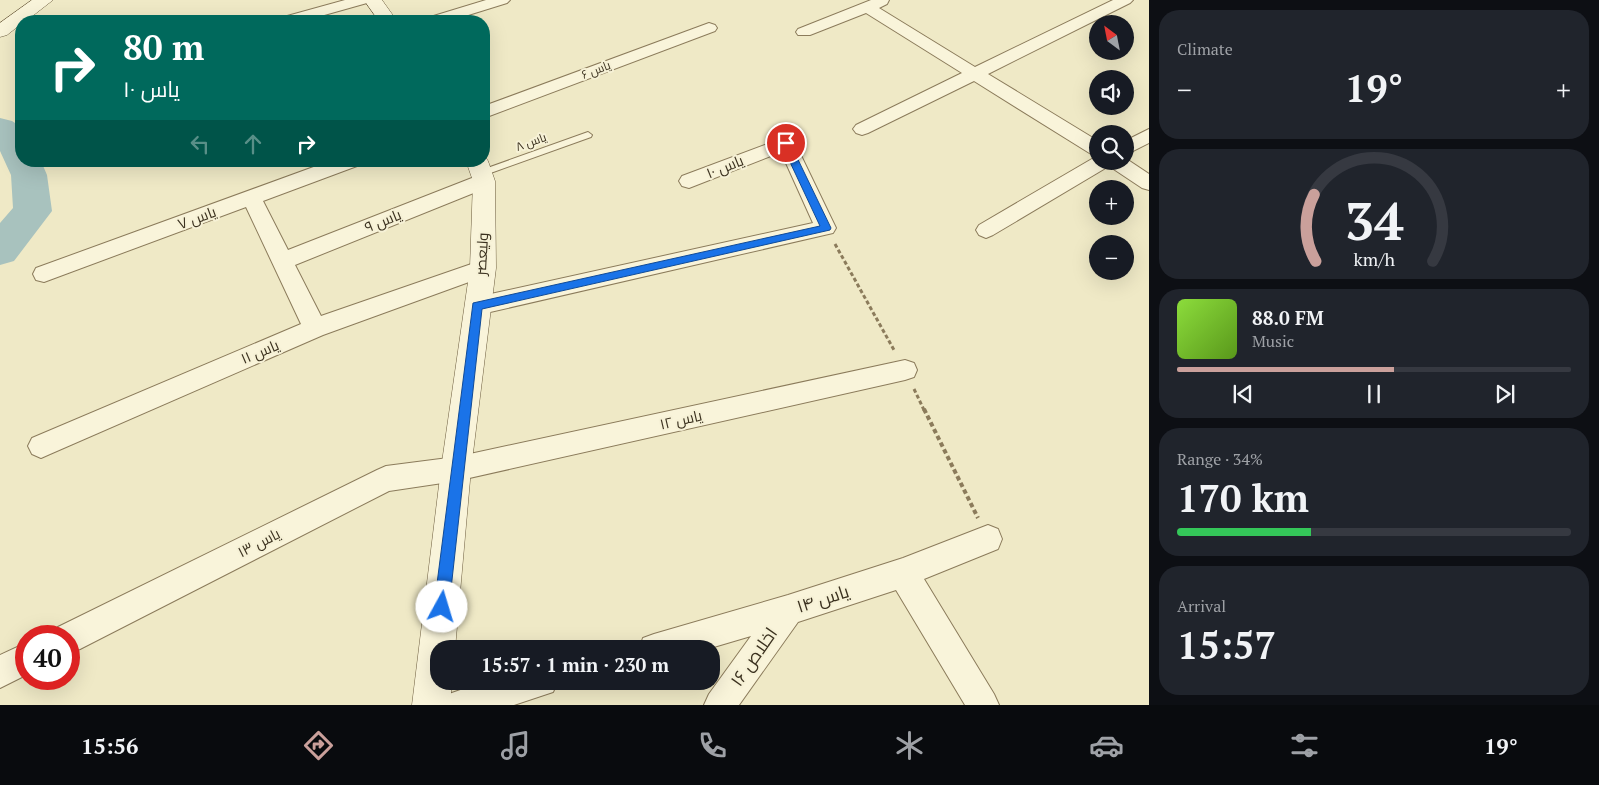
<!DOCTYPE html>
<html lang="en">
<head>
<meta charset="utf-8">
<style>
	body { margin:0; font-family:"PT Serif",Cairo,serif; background:#20242c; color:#f1f3f6; height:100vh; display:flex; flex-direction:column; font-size:19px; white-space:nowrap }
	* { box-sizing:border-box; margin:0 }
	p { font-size:16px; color:#9ea1a6 }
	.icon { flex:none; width:28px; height:28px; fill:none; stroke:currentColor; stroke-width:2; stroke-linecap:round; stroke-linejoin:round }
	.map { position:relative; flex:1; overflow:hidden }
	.side { display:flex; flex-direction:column; gap:10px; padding:10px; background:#0d0f14; width:450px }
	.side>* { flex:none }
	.banner { position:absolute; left:15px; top:15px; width:475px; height:152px; border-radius:20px; box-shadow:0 5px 20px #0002; background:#00695c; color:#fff; overflow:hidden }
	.needle { width:32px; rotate:328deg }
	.tools { position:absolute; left:1089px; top:15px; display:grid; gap:10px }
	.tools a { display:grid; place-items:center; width:45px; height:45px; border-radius:50%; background:#171b24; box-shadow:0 5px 20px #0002; font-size:25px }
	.speed { position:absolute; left:15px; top:625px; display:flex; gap:10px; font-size:25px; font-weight:700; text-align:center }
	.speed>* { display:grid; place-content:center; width:65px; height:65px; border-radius:50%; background:#171b24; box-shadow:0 5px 20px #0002; line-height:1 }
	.speed .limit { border:8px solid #d22; background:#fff; color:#111 }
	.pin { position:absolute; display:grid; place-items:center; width:42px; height:42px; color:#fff; margin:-21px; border:2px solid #fff; border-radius:50%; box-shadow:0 1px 5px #0007 }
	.me { position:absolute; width:55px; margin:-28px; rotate:6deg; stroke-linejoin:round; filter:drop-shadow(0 0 4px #0008) }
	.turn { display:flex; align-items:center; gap:18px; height:105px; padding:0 25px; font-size:22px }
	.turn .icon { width:65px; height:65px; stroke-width:2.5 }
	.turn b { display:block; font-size:35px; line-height:42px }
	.lanes { display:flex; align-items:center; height:48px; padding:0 25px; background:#0003; justify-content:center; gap:25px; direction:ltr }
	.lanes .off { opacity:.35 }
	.big { font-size:38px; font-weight:700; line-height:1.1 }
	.side .widget { flex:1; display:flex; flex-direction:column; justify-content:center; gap:8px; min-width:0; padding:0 18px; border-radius:20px; background:#20242c }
	.side .dial { align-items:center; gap:0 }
	.dial svg { height:130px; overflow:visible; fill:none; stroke:#363941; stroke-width:7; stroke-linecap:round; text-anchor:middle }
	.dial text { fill:#f1f3f6; stroke:none }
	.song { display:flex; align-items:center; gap:15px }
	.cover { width:60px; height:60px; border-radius:8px; background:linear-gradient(135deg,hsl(90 70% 55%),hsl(90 70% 35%)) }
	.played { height:5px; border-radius:2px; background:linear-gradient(90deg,#caa09b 55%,#363941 55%) }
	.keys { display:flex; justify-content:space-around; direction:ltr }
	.heat { display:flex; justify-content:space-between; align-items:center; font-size:28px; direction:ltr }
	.charge { height:8px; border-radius:4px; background:linear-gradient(90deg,#34c759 34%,#363941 0) }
	.trip { position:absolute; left:430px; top:640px; width:290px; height:50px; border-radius:20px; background:#171b24; box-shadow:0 5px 20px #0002; font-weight:700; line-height:50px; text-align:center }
	.dock { display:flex; height:80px; justify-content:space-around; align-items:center; background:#090b0e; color:#9ea1a6 }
	.dock .icon { width:35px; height:35px }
	.dock .current { color:#caa09b }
	.dock b { font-size:22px; color:#f1f3f6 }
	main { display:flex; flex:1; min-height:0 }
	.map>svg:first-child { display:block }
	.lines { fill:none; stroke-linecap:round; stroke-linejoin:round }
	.river { fill:#a8c2be; fill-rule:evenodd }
	.lane-casing { stroke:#8b7b5b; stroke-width:2 }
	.street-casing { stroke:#8b7b5b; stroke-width:2 }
	.secondary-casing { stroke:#6c5c3e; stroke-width:1 }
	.path-far1 { stroke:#8b7b5b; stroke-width:3; stroke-dasharray:4 2.5; stroke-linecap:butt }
	.path { stroke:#8b7b5b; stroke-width:4; stroke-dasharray:4.5 3; stroke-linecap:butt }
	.lane { fill:#f9f4da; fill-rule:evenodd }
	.street { fill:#f9f4da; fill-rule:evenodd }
	.secondary { fill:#f9f4da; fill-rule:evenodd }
	.route { fill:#1a73e8; stroke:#114b97 }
	.labels { text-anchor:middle; stroke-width:4; stroke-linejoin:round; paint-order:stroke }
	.far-street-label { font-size:12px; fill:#3b311f; stroke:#f6f1d6 }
	.street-label { font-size:15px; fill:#3b311f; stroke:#f6f1d6 }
	.near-street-label { font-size:18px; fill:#3b311f; stroke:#f6f1d6 }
</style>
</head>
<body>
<main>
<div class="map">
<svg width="1149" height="705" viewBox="0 0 1149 705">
	<rect width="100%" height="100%" fill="#efe9c6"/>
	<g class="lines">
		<polygon class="river" points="0,118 12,121 21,127 21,161 41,161 47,175 52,211 14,261 0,265 0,223 13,208 11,175 0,151"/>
		<defs>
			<polygon id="lane" points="588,132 592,135 591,137 485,175 482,176 477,173 479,171"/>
			<g id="street">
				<polygon points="345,0 370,0 367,3 303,21 278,21 280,18"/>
				<polygon points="486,0 510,0 507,3 449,21 425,21 427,18"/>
				<polygon points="871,0 889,0 887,4 879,8 975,67 1113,0 1133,0 1130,3 988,74 1098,141 1098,156 1091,154 974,81 868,133 862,135 856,133 853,129 856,125 962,73 866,13 810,35 798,35 796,32 798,29"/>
				<polygon points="709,23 715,25 717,28 715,31 484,118 484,106"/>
				<polygon points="1149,129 1149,143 1125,155 1125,141"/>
				<polygon points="786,137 793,139 795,143 836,228 833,233 477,315 469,312 466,306 469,300 477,297 813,223 781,152 689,188 682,186 679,181 682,176"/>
				<polygon points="1097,156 1098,161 1125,161 1125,158 1149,174 1149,190 1142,188 1109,166 993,235 986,238 979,235 976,230 979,225"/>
				<polygon points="330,161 359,161 357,166 263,201 288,250 477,176 484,174 491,176 494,181 491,186 295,265 321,316 483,260 491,262 494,268 491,274 323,335 50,454 41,458 32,454 28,446 32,438 301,324 246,207 44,282 36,280 33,274 36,268"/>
				<polygon points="905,360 914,363 917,370 914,377 905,380 456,481 389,491 80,649 69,653 69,636 54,636 58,627 377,470 386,466 456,457"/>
				<polygon points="988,525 998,529 1002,539 998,549 924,579 994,694 999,705 965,705 896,590 798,622 739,705 704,705 709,694 751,636 707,649 639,649 643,638 654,634 788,595 903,558"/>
				<polygon points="26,643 26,675 0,688 0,655"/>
				<polygon points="486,681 558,681 553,692 514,705 444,705 449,694"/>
			</g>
			<g id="secondary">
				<polygon points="32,0 53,0 26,21 21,21 21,24 7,35 0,37 0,23"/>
				<polygon points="364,0 382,0 397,21 379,21"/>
				<polygon points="484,155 488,161 495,181 496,268 471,469 455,649 439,649 439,681 452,681 450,705 412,705 441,469 470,268 473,181 466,161 484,161"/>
			</g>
		</defs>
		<use href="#lane" class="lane-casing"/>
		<use href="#street" class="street-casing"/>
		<use href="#secondary" class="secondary-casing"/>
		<g class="path-far1">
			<polyline points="835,244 894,350"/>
			<polyline points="914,389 924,410"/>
		</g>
		<polyline class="path" points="924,409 978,518"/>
		<use href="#lane" class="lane"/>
		<use href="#street" class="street"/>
		<use href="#secondary" class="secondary"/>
	</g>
	<polygon class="route" points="786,140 790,143 831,228 830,230 482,309 449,607 447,612 442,614 437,612 434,607 473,303 820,226 781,143"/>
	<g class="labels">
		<g class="far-street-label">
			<text transform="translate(596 70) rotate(-21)" y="4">یاس ۶</text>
			<text transform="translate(531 142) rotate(-20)" y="4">یاس ۸</text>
		</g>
		<g class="street-label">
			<text transform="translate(725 167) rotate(-22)" y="5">یاس ۱۰</text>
			<text transform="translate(197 218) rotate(-20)" y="5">یاس ۷</text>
			<text transform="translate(383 221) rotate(-22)" y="5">یاس ۹</text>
			<text transform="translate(482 254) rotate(-87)" y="5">ولیعصر</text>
			<text transform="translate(260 352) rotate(-23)" y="5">یاس ۱۱</text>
			<text transform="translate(681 420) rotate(-13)" y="5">یاس ۱۲</text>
			<text transform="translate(259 543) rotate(-27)" y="5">یاس ۱۳</text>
		</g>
		<g class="near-street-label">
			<text transform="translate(823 599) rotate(-18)" y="6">یاس ۱۴</text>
			<text transform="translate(754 657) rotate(-55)" y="6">اخلاص ۱۶</text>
		</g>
	</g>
</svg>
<div class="tools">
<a><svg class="needle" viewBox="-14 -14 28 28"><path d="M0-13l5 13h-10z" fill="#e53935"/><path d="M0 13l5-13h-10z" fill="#9ea1a6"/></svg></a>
<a><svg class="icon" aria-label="sound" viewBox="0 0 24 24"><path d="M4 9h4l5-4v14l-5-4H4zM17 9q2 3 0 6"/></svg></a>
<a><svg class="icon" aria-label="search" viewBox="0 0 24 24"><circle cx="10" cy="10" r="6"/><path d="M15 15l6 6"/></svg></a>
<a>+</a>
<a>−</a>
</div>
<div class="speed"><div class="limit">40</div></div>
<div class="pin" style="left:786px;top:143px;background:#d93025"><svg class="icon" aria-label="arrive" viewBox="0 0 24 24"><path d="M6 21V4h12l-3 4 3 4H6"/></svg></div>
<svg class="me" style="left:442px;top:607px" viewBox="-20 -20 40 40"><circle r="19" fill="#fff"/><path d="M0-13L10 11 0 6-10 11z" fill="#1a73e8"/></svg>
<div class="trip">15:57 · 1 min · 230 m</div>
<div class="banner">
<div class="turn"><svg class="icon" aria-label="right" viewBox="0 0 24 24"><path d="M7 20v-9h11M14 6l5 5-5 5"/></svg><div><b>80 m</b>یاس ۱۰</div></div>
<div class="lanes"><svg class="icon off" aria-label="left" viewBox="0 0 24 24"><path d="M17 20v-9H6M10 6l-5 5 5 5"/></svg><svg class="icon off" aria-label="ahead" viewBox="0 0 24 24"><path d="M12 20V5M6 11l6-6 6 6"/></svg><svg class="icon" aria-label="right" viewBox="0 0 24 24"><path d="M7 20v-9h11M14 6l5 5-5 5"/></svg></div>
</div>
</div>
<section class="side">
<div class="widget"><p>Climate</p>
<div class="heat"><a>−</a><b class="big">19°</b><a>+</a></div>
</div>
<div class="widget dial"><svg viewBox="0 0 100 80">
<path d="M14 69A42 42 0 1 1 86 69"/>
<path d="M14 69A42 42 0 0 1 13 28" stroke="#caa09b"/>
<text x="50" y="56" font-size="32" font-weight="700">34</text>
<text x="50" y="72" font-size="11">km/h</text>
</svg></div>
<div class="widget">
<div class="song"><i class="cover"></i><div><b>88.0 FM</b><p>Music</p></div></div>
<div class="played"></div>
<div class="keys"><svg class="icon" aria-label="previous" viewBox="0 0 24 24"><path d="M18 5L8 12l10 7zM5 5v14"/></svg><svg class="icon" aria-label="pause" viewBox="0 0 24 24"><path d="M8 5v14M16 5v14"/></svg><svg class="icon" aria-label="next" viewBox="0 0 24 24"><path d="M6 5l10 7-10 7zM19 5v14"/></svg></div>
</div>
<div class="widget"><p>Range · 34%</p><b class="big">170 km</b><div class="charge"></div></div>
<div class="widget"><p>Arrival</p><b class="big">15:57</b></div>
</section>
</main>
<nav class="dock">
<b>15:56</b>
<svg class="icon current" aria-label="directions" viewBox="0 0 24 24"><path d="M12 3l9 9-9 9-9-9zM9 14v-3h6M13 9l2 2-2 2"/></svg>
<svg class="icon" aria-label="music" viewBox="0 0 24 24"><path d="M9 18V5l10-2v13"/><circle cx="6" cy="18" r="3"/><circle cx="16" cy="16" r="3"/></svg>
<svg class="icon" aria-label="phone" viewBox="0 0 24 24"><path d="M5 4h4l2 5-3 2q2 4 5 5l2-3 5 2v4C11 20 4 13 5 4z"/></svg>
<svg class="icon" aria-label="climate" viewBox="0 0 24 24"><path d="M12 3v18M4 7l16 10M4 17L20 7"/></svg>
<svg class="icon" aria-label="car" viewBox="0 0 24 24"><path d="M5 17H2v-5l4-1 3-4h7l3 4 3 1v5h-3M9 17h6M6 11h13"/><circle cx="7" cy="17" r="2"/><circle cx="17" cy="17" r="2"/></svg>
<svg class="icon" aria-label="filters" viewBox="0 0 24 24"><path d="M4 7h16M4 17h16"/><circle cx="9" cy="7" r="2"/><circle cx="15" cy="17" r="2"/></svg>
<b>19°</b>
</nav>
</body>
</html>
